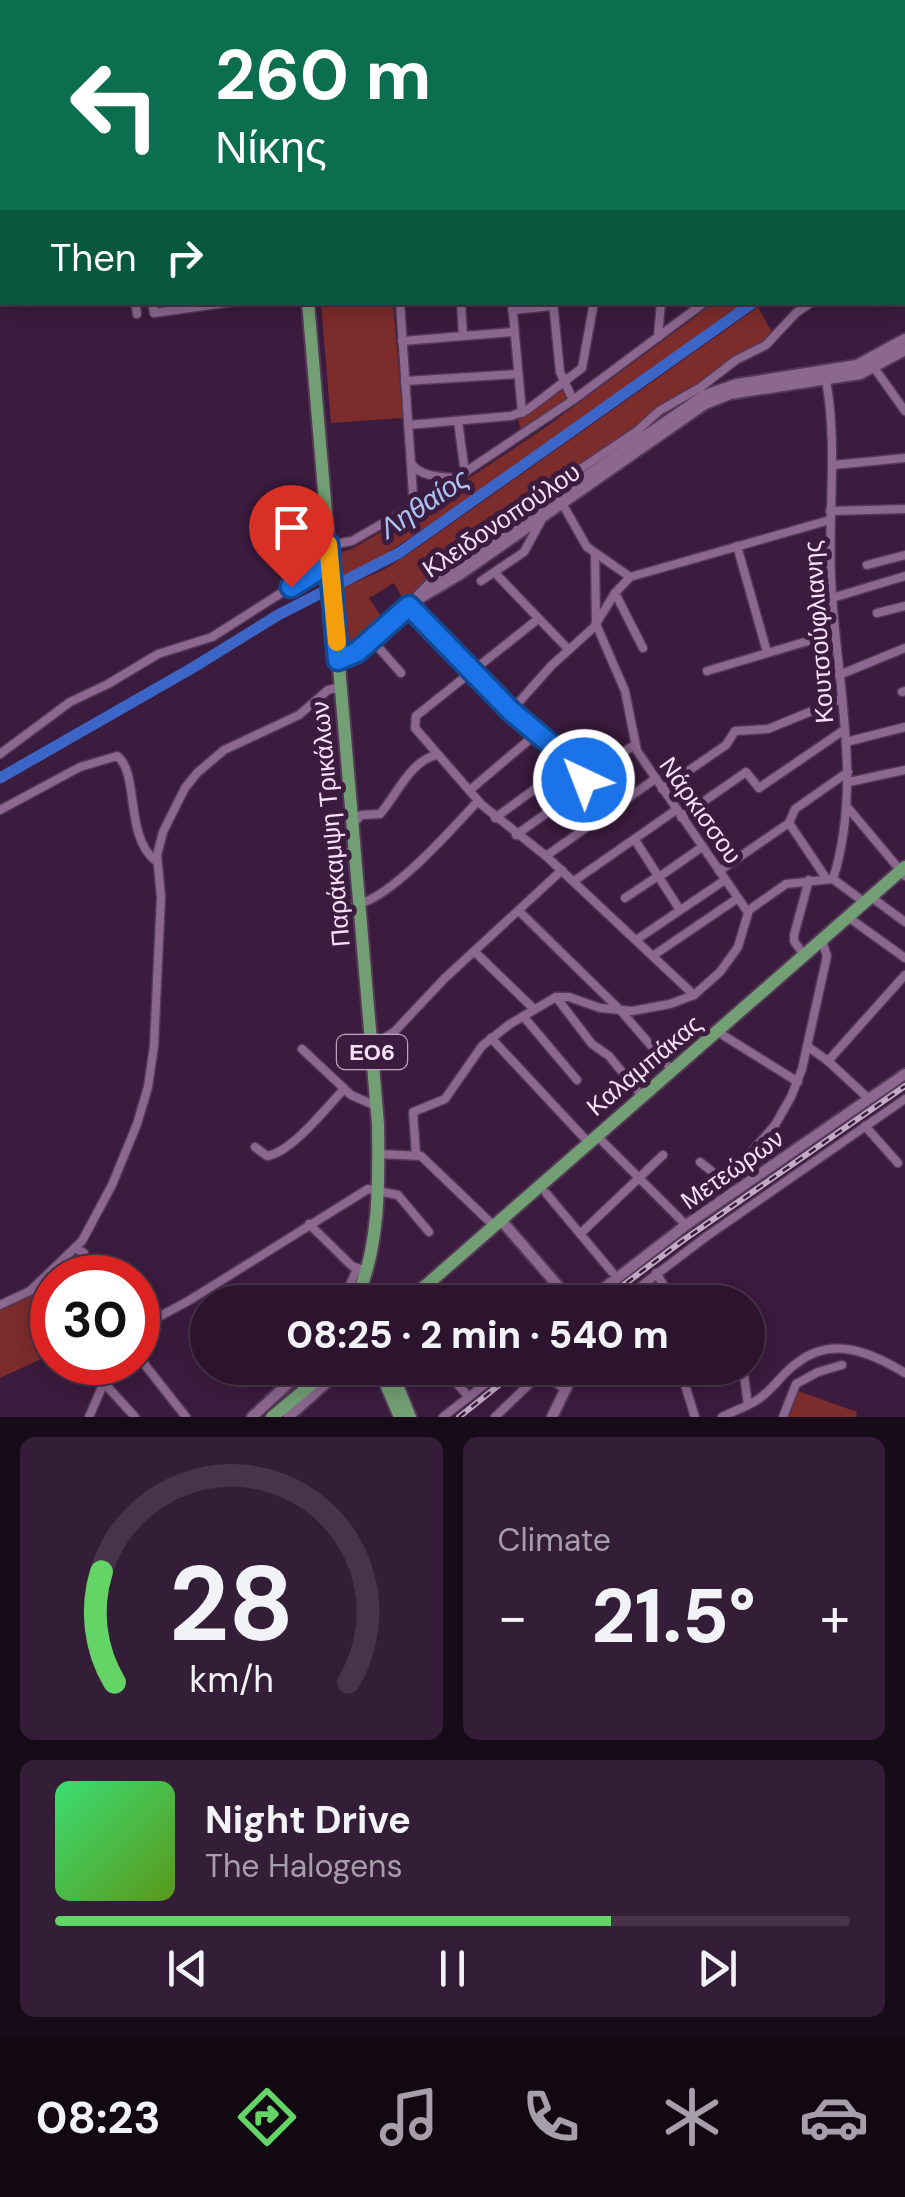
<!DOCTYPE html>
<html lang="en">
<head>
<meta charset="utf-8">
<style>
	body { margin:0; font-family:"DM Sans",sans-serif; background:#341d36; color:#f1f3f6; height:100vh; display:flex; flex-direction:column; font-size:38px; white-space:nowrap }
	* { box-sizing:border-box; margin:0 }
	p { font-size:32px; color:#a69eaa }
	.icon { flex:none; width:55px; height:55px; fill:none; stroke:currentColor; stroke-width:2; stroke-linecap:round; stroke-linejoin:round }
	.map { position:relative; height:1417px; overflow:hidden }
	.details { display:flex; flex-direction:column; gap:20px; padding:20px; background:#180b19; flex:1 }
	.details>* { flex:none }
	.banner { position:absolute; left:0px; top:0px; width:905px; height:305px; box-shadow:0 5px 25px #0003,0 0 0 2px #48334a; background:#0b6e4f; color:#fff; overflow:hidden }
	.speed { position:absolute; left:30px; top:1255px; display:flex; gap:20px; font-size:50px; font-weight:700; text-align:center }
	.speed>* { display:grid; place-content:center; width:130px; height:130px; border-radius:50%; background:#2c142e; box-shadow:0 5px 25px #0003,0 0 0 2px #48334a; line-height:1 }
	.speed .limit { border:15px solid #d22; background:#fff; color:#111 }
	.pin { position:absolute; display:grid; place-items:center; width:85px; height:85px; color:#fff; margin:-102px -42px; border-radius:50% 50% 50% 0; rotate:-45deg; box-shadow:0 0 10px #0007 }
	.pin .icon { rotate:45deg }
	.me { position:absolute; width:110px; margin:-55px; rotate:317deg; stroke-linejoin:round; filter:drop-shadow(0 0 8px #0008) }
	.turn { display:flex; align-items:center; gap:35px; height:210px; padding:0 50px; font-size:45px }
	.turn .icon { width:130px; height:130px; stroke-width:2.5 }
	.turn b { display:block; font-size:70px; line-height:85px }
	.then { display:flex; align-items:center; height:95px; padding:0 50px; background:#0003; gap:20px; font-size:38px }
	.big { font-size:75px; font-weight:800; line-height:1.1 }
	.details .tile { flex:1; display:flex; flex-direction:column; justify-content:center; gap:15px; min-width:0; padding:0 35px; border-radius:15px; background:#341d36 }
	.details .dial { align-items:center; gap:0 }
	.dial svg { height:260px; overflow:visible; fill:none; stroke:#48334a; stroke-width:7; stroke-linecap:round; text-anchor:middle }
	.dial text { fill:#f1f3f6; stroke:none }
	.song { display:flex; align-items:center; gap:30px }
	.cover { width:120px; height:120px; border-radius:15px; background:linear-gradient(135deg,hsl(140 70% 55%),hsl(90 70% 35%)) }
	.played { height:10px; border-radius:5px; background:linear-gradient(90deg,#65d467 70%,#48334a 70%) }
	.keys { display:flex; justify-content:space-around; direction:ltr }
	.heat { display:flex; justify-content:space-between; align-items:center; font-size:55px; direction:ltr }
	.details .tiles { flex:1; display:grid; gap:20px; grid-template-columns:1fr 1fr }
	.tile:last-child { grid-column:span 2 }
	.trip { position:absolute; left:190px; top:1285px; width:575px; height:100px; border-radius:50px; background:#2c142e; box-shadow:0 5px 25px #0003,0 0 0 2px #48334a; font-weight:800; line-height:100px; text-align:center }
	.tabs { display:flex; height:160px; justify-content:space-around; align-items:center; background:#120812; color:#a69eaa }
	.tabs .icon { width:70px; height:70px }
	.tabs .on { color:#65d467 }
	.tabs b { font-size:45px; color:#f1f3f6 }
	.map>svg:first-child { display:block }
	.green { fill:#7c2c2b }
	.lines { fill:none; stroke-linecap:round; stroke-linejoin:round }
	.river { stroke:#3b66c8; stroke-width:11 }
	.minor-casing { stroke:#543857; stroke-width:11 }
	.tertiary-casing { stroke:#543857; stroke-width:14 }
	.primary-casing { stroke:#543857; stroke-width:16 }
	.minor { stroke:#8c678f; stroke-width:8 }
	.tertiary { stroke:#8c678f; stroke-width:10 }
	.primary { stroke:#739f75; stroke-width:12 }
	.rail-casing { stroke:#c3abc5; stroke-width:6 }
	.rail { stroke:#3b1b3e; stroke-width:2.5; stroke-dasharray:8; stroke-linecap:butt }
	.route-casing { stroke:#114b97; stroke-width:25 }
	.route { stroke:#1a73e8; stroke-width:18 }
	.slow { stroke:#f59e0b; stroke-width:18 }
	.labels { text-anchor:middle; stroke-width:10; stroke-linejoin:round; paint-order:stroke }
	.shield { fill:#3b1b3e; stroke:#bea6c0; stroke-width:2.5 }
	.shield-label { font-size:22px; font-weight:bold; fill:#f6e1f7 }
	.street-label { font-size:25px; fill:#f6e1f7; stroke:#3b1b3e }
	.water-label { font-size:28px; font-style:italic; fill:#aac3f5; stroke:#3b1b3e }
</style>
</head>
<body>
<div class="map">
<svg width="905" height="1417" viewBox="0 0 905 1417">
	<rect width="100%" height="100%" fill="#3b1b3e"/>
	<g class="green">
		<polygon points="742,0 905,0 903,14 902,2"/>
		<polygon points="321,303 393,303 403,418 331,423"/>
		<polygon points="714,303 745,303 476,494 366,567 339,579 337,553 352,549 445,494 546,427"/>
		<polygon points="758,307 773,334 766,342 650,415 634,430 554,484 552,495 432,578 439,566 405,603 394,583 369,598 384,621 357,648 348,651 344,643 340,589 383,570 407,555"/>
		<polygon points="563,390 568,398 521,430 518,419"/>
		<polygon points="74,1254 82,1256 89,1277 52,1278 52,1354 0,1378 0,1307 27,1296"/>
		<polygon points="798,1391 857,1412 856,1417 789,1417"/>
	</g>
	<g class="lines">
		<polyline class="river" points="0,778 194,667 278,615 399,553 754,302"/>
		<defs>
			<g id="minor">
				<polyline points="491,0 491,2"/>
				<polyline points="583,0 583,2"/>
				<polyline points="631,0 631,2"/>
				<polyline points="448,2 448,0"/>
				<polyline points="902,141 905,139"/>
				<polyline points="0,209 2,209"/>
				<polyline points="902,238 905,236"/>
				<polyline points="135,302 137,314"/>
				<polyline points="152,302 154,313 232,302"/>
				<polyline points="400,302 413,495 417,502"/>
				<polyline points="461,302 463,336"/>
				<polyline points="512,302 522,413"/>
				<polyline points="553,302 560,372 573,400"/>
				<polyline points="512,310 553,306"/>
				<polyline points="658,337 661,302"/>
				<polyline points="402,341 514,332"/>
				<polyline points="875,369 905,411"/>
				<path d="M 826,380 C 838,447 828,509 831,577 C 835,678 864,781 833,879"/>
				<polyline points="405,381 518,374"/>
				<polyline points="458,421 465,473"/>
				<polyline points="408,425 511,416 527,410 582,368 594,302"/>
				<path d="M 411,463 C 420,477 441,477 457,478"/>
				<polyline points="833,465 905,458"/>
				<polyline points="830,511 905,509"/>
				<polyline points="737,546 767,652"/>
				<polyline points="595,553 596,624 625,691 637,751 747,911"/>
				<polyline points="867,565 905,555"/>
				<polyline points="495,573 569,650"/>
				<polyline points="630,577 587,547 555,491 558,484 637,431 659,411 701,387 736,360 766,345 796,313 812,302"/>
				<polyline points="481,581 524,552 542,519"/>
				<polyline points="615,593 643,648"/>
				<polyline points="832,598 905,576"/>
				<polyline points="409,606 511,711 566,757 583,776"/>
				<polyline points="877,613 905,606"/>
				<polyline points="538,619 416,716 415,728 482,805 546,856 694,995"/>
				<polyline points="371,639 401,673"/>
				<polyline points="707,671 835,633"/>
				<polyline points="839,675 905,648"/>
				<polyline points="902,692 905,691"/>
				<polyline points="511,711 551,666 594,627 615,593 630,577 830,520"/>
				<polyline points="846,742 905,727"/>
				<polyline points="0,754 70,702 108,684 158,654 212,637 305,578 317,568 319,547 352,541 425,499 573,400 705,302"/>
				<polyline points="583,776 635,745"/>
				<polyline points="849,782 905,770"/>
				<polyline points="662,789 726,745 735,731 768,729 841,699"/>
				<polyline points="470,790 536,734"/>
				<polyline points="849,809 905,876"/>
				<path d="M 0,810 L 80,767 L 117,756 C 140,773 124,837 156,861"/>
				<polyline points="681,817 746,772 759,788 844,730"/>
				<polyline points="495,818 572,762"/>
				<path d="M 354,823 L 361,815 L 380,814 C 396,796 412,758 438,755"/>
				<polyline points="789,823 795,809 848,772"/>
				<polyline points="789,823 826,878"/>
				<polyline points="516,835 583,787 583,776"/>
				<polyline points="635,840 680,910"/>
				<path d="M 354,847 C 326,877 325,888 358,914"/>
				<polyline points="546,856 655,779"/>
				<polyline points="719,871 789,823"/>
				<polyline points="659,877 702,847"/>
				<polyline points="574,881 676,810"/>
				<polyline points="871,897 905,922"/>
				<polyline points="625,898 658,876"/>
				<path d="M 359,904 C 395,894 451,830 478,801"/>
				<polyline points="519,911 621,1011 672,1070"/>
				<polyline points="848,917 905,958"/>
				<polyline points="636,940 725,880"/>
				<polyline points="475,952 534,1009"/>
				<polyline points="654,955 738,898"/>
				<polyline points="804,955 794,941 794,935 809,880"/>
				<polyline points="556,997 592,1044 609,1056 642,1096"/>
				<polyline points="523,1016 577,1080"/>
				<polyline points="718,1032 798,1082"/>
				<polyline points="491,1038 588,1142"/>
				<polyline points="807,1046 828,1061 869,1099"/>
				<polyline points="371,1047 395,1031 444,979 562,870"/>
				<polyline points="302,1049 351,1095 376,1106"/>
				<polyline points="828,1061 905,975"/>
				<polyline points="865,1126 898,1163"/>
				<polyline points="596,1135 686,1225"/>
				<path d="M 255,1147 L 267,1156 C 292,1152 326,1108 344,1089"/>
				<polyline points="379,1154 421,1156 493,1225"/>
				<polyline points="416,1154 413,1112 445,1099 482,1046 510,1024 556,997 569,997 600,1008 632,1011 670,1004 694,995 720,972 738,947 749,910 786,884 833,879 864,902"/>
				<polyline points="700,1162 729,1185"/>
				<polyline points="726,1181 775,1125 791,1097 802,1069 827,956 822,941"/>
				<polyline points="546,1193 612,1272"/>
				<polyline points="309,1224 352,1266 366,1271"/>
				<polyline points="580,1234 663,1155"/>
				<polyline points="75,1248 84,1253 91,1278"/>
				<polyline points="656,1273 670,1295"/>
				<polyline points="342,1302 357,1269"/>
				<polyline points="620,1302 707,1236 905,1099"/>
				<polyline points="654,1302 670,1295 683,1302"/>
				<polyline points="0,1305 30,1291 82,1241 112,1185 137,1124 148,1087 154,1046 161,897 157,855 163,832 185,788 197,773 224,750 299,715 328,690 341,687"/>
				<polyline points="138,1328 190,1300 368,1189 398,1195 429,1232"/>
				<polyline points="138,1356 186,1417"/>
				<polyline points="443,1368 469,1397"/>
				<polyline points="692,1368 685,1385 695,1417"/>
				<polyline points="743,1368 748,1405"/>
				<polyline points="540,1372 565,1389"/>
				<polyline points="573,1373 579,1374 587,1368"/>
				<polyline points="104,1383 135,1417"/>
				<polyline points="89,1417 113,1362"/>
				<polyline points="443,1417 506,1368"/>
				<polyline points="495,1417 546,1368"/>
				<path d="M 722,1417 C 733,1411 747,1407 757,1400 C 773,1390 782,1373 797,1363 C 833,1335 872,1353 905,1373"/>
				<polyline points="783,1417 796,1384 818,1372 842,1365"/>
			</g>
			<g id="tertiary">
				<polyline points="48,2 50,0"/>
				<polyline points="0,67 2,64"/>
				<polyline points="0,83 2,87"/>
				<polyline points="0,95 2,97"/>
				<polyline points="902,160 905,159"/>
				<polyline points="418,596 432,582 705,395 737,384 857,365 905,339"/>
				<polyline points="338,660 357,652 415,601 459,575 705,404 730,394 860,374 905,350"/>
				<polyline points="500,1219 572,1302"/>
				<polyline points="586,1302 686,1225 905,1074"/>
				<polyline points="252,1417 305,1368"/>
				<polyline points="288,1417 343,1368"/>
				<polyline points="552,1417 576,1368"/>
			</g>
			<g id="primary">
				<polyline points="299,2 300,0"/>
				<path d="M 308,302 L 378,1124 C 379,1183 380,1248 355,1302"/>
				<polyline points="407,1302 905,867"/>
				<polyline points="379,1368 400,1417"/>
				<polyline points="390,1368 410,1417"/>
				<polyline points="272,1417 331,1368"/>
			</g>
		</defs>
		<use href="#minor" class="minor-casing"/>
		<use href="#tertiary" class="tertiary-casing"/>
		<use href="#primary" class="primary-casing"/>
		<use href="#minor" class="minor"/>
		<use href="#tertiary" class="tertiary"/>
		<use href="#primary" class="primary"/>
		<defs>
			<g id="rail">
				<polyline points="601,1302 682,1241 905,1086"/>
				<polyline points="459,1417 520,1368"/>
			</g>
		</defs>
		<use href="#rail" class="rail-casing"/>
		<use href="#rail" class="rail"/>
	</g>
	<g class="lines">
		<defs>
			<polyline id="route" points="291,587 315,572 320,547 328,544 338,660 357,652 409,606 511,711 572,762 584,780"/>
		</defs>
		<use href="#route" class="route-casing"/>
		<use href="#route" class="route"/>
		<polyline class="slow" points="322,545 328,544 337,642"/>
	</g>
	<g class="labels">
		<rect class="shield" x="337" y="1035" width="70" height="34" rx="8"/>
		<g class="shield-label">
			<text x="372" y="1060">ΕΟ6</text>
		</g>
		<g class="street-label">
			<text transform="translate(501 520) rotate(-34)" y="9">Κλειδονοπούλου</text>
			<text transform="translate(818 632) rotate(-94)" y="9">Κουτσούφλιανης</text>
			<text transform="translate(701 810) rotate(55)" y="9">Νάρκισσου</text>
			<text transform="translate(330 824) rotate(-95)" y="9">Παράκαμψη Τρικάλων</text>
			<text transform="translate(644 1065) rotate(-40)" y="9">Καλαμπάκας</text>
			<text transform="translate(732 1169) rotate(-35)" y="9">Μετεώρων</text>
		</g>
		<g class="water-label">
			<text transform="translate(424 503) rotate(-34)" y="10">Ληθαίος</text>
		</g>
	</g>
</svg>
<div class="speed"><div class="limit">30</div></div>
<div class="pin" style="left:291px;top:587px;background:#d93025"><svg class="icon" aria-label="arrive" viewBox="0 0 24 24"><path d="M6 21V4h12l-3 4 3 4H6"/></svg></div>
<svg class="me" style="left:584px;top:780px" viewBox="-20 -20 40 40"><circle r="17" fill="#1a73e8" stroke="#fff" stroke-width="3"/><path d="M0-11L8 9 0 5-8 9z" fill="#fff"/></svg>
<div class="trip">08:25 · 2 min · 540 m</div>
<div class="banner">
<div class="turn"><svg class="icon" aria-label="left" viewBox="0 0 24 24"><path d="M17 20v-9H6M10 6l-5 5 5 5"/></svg><div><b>260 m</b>Νίκης</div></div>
<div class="then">Then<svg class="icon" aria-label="right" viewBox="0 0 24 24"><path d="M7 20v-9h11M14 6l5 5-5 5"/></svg></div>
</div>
</div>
<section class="details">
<div class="tiles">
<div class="tile dial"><svg viewBox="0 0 100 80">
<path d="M14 69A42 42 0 1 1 86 69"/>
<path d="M14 69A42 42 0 0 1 10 35" stroke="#65d467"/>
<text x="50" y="56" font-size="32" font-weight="700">28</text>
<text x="50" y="72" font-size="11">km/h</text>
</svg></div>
<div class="tile"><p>Climate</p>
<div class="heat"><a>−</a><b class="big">21.5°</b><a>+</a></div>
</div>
<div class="tile">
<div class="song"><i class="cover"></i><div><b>Night Drive</b><p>The Halogens</p></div></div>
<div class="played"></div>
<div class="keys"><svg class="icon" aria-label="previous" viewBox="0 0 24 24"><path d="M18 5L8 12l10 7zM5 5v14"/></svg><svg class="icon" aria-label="pause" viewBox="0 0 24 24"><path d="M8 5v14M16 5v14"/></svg><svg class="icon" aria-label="next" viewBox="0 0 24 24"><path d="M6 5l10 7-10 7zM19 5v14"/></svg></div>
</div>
</div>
</section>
<nav class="tabs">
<b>08:23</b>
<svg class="icon on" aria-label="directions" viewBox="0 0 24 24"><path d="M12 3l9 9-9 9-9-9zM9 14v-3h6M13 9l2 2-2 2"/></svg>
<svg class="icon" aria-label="music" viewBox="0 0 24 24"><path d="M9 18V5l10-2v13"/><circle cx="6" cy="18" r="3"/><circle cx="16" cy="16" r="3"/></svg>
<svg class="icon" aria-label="phone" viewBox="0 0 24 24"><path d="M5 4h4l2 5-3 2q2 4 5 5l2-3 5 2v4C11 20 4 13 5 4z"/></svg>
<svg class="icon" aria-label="climate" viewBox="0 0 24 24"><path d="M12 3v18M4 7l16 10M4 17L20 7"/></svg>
<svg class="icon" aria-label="car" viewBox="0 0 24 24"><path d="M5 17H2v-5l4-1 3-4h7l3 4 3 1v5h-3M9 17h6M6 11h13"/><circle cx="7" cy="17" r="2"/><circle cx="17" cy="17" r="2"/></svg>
</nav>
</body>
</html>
